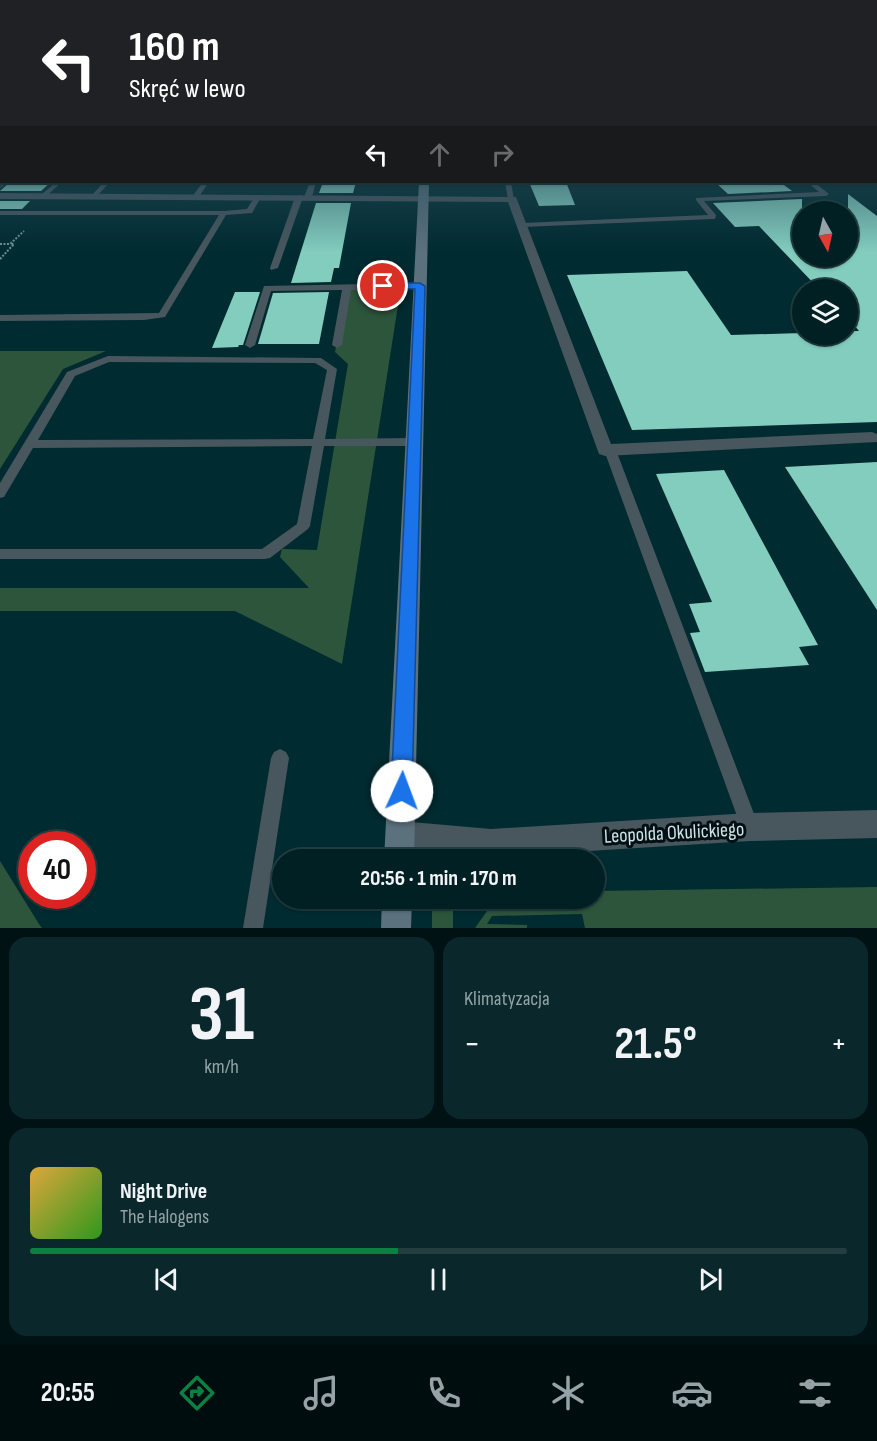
<!DOCTYPE html>
<html lang="pl">
<head>
<meta charset="utf-8">
<style>
	body { margin:0; font-family:"Sofia Sans Condensed",sans-serif; background:#0a282c; color:#f1f3f6; height:100vh; display:flex; flex-direction:column; font-size:22px; white-space:nowrap }
	* { box-sizing:border-box; margin:0 }
	p { font-size:20px; color:#95a3a6 }
	.icon { flex:none; width:33px; height:33px; fill:none; stroke:currentColor; stroke-width:2; stroke-linecap:round; stroke-linejoin:round }
	.map { position:relative; height:928px; overflow:hidden }
	.sheet { display:flex; flex-direction:column; gap:9px; padding:9px; background:#001214; flex:1 }
	.sheet>* { flex:none }
	.hud { position:absolute; left:0px; top:0px; width:878px; height:183px; box-shadow:0 2px 4px #0004,0 0 0 2px #223e41; background:#202124; color:#fff; overflow:hidden }
	.needle { width:39px; rotate:172deg }
	.tools { position:absolute; left:792px; top:201px; display:grid; gap:12px }
	.tools a { display:grid; place-items:center; width:66px; height:66px; border-radius:50%; background:#002024; box-shadow:0 2px 4px #0004,0 0 0 2px #223e41; font-size:30px }
	.speed { position:absolute; left:18px; top:831px; display:flex; gap:12px; font-size:30px; font-weight:700; text-align:center }
	.speed>* { display:grid; place-content:center; width:78px; height:78px; border-radius:50%; background:#002024; box-shadow:0 2px 4px #0004,0 0 0 2px #223e41; line-height:1 }
	.speed .limit { border:9px solid #d22; background:#fff; color:#111 }
	.pin { position:absolute; display:grid; place-items:center; width:51px; height:51px; color:#fff; margin:-26px; border:3px solid #fff; border-radius:50%; box-shadow:0 2px 6px #0007 }
	.me { position:absolute; width:66px; margin:-33px; rotate:2deg; stroke-linejoin:round; filter:drop-shadow(0 0 4px #0008) }
	.turn { display:flex; align-items:center; gap:21px; height:126px; padding:0 30px; font-size:27px }
	.turn .icon { width:78px; height:78px; stroke-width:2.5 }
	.turn b { display:block; font-size:42px; line-height:51px }
	.lanes { display:flex; align-items:center; height:57px; padding:0 30px; background:#0003; justify-content:center; gap:30px; direction:ltr }
	.lanes .off { opacity:.35 }
	.big { font-size:45px; font-weight:700; line-height:1.1 }
	.sheet .tile { flex:1; display:flex; flex-direction:column; justify-content:center; gap:9px; min-width:0; padding:0 21px; border-radius:18px; background:#0a282c }
	.sheet .dial { align-items:center; gap:0 }
	.dial b { font-size:78px; line-height:1 }
	.song { display:flex; align-items:center; gap:18px }
	.cover { width:72px; height:72px; border-radius:9px; background:linear-gradient(135deg,hsl(40 70% 55%),hsl(110 70% 35%)) }
	.played { height:6px; border-radius:3px; background:linear-gradient(90deg,#0b8043 45%,#223e41 45%) }
	.keys { display:flex; justify-content:space-around; direction:ltr }
	.heat { display:flex; justify-content:space-between; align-items:center; font-size:33px; direction:ltr }
	.sheet .tiles { flex:1; display:grid; gap:9px; grid-template-columns:1fr 1fr }
	.tile:last-child { grid-column:span 2 }
	.trip { position:absolute; left:272px; top:849px; width:333px; height:60px; border-radius:30px; background:#002024; box-shadow:0 2px 4px #0004,0 0 0 2px #223e41; font-weight:700; line-height:60px; text-align:center }
	.menu { display:flex; height:96px; justify-content:space-around; align-items:center; background:#000d0e; color:#95a3a6 }
	.menu .icon { width:42px; height:42px }
	.menu .on { color:#0b8043 }
	.menu b { font-size:27px; color:#f1f3f6 }
	.map>svg:first-child { display:block }
	.green { fill:#2d553c }
	.building { fill:#83cdbf }
	.lines { fill:none; stroke-linecap:round; stroke-linejoin:round }
	.path { stroke:#709094; stroke-width:2; stroke-dasharray:2 1.5; stroke-linecap:butt }
	.lane { fill:#48565e; fill-rule:evenodd }
	.street { fill:#48565e; fill-rule:evenodd }
	.secondary { fill:#5c717e; fill-rule:evenodd }
	.route { fill:#1a73e8; stroke:#114b97; stroke-width:1.5 }
	.labels { text-anchor:middle; stroke-width:6; stroke-linejoin:round; paint-order:stroke }
	.near-street-label { font-size:20px; fill:#cee4e7; stroke:#021013 }
</style>
</head>
<body>
<div class="map">
<svg width="877" height="928" viewBox="0 0 877 928">
	<rect width="100%" height="100%" fill="#002b30"/>
	<g class="green">
		<polygon points="401,286 342,664 235,611 0,611 0,588 309,588 280,557 282,549 317,550 348,364 335,352 347,287"/>
		<polygon points="0,351 106,351 63,369 0,469"/>
		<polygon points="0,861 39,924 42,928 0,928"/>
		<polygon points="877,887 877,928 585,928 582,914 492,916 487,924 527,925 527,928 475,928 492,904 499,899 594,898 594,891"/>
		<polygon points="437,899 453,899 453,928 432,928 432,907"/>
	</g>
	<g class="building">
		<polygon points="10,182 51,182 41,191 0,191"/>
		<polygon points="323,182 356,182 353,193 319,193"/>
		<polygon points="529,182 566,182 575,205 539,206"/>
		<polygon points="715,182 780,182 792,191 728,194"/>
		<polygon points="848,194 877,216 877,422 632,430 567,275 687,271 731,335 802,333 802,334 848,334 848,331 859,331 848,318 848,290 820,290 759,226 735,227 713,203 802,199 802,256 848,256"/>
		<polygon points="0,201 30,201 22,209 0,209"/>
		<polygon points="316,203 351,203 339,268 334,268 331,282 291,283"/>
		<polygon points="235,292 260,292 243,345 239,345 238,347 212,348"/>
		<polygon points="329,292 319,344 258,344 273,293"/>
		<polygon points="877,462 877,610 785,467"/>
		<polygon points="724,470 818,645 799,647 809,665 705,672 690,633 700,632 689,604 712,602 656,474"/>
	</g>
	<g class="lines">
		<g class="path">
			<polyline points="0,244 10,244 24,231"/>
			<polyline points="0,259 14,244 11,244"/>
		</g>
		<g class="lane">
			<rect x="0" y="141" width="2" height="4"/>
			<rect x="876" y="152" width="1" height="4"/>
			<polygon points="2,181 8,182 0,188"/>
			<polygon points="56,182 62,182 45,197 41,197 41,195"/>
			<polygon points="104,182 110,182 96,197 92,197 92,195"/>
			<polygon points="203,182 209,182 198,198 194,198 192,197"/>
			<polygon points="310,182 316,182 312,197 308,199 304,197"/>
			<polygon points="505,182 511,182 514,200 508,199"/>
			<polygon points="807,182 814,182 829,194 826,196 704,201 716,215 715,219 712,219 522,227 518,225 522,223 708,215 696,200 696,198 819,192"/>
			<polygon points="257,195 261,197 252,213 226,215 165,317 144,320 0,321 0,315 159,313 219,215 0,215 0,211 224,211 247,209 255,196"/>
			<polygon points="299,195 303,197 278,268 271,270 270,268 295,197"/>
			<polygon points="420,283 424,286 423,288 351,290 342,345 337,348 332,345 342,290 271,291 255,345 250,348 245,345 264,286"/>
			<path d="M 108,356 L 321,358 L 337,369 L 325,439 L 414,438 L 420,442 L 414,446 L 324,446 L 310,526 L 308,529 L 270,558 L 265,559 L 0,559 L 0,549 L 262,549 L 297,524 L 312,446 L 33,448 L 4,497 L 0,498 L 0,483 L 67,372 ZM 109,362 L 315,363 L 327,370 L 313,439 L 38,440 L 75,376 Z"/>
			<polygon points="610,446 616,450 759,827 757,834 750,836 743,834 741,827 604,450"/>
			<polygon points="280,749 286,752 289,758 263,928 243,928 271,758 274,752"/>
		</g>
		<g class="street">
			<polygon points="0,193 516,197 611,444 872,432 877,434 877,442 605,456 599,454 508,202 0,199"/>
			<polygon points="877,810 877,838 750,841 491,857 400,849 390,845 386,835 390,825 400,821 491,829 750,813"/>
		</g>
		<g class="secondary">
			<polygon points="419,182 429,182 414,860 384,860"/>
			<polygon points="382,898 412,898 411,928 381,928"/>
		</g>
	</g>
	<linearGradient id="sky" x2="0" y2="1"><stop stop-color="#00181a"/><stop offset="0.49" stop-color="#264a59"/><stop offset="1" stop-color="#264a59" stop-opacity="0"/></linearGradient>
	<rect width="877" height="253" fill="url(#sky)"/>
	<polygon class="route" points="383,283 420,283 425,286 412,791 409,798 402,801 394,798 391,791 415,289 380,288 378,286"/>
	<g class="labels">
		<g class="near-street-label">
			<text transform="translate(674 832) rotate(-3)" y="7">Leopolda Okulickiego</text>
		</g>
	</g>
</svg>
<div class="tools">
<a><svg class="needle" viewBox="-14 -14 28 28"><path d="M0-13l5 13h-10z" fill="#e53935"/><path d="M0 13l5-13h-10z" fill="#95a3a6"/></svg></a>
<a><svg class="icon" aria-label="layers" viewBox="0 0 24 24"><path d="M12 4l9 5-9 5-9-5zM3 14l9 5 9-5"/></svg></a>
</div>
<div class="speed"><div class="limit">40</div></div>
<div class="pin" style="left:383px;top:286px;background:#d93025"><svg class="icon" aria-label="arrive" viewBox="0 0 24 24"><path d="M6 21V4h12l-3 4 3 4H6"/></svg></div>
<svg class="me" style="left:402px;top:791px" viewBox="-20 -20 40 40"><circle r="19" fill="#fff"/><path d="M0-13L10 11 0 6-10 11z" fill="#1a73e8"/></svg>
<div class="trip">20:56 · 1 min · 170 m</div>
<div class="hud">
<div class="turn"><svg class="icon" aria-label="left" viewBox="0 0 24 24"><path d="M17 20v-9H6M10 6l-5 5 5 5"/></svg><div><b>160 m</b>Skręć w lewo</div></div>
<div class="lanes"><svg class="icon" aria-label="left" viewBox="0 0 24 24"><path d="M17 20v-9H6M10 6l-5 5 5 5"/></svg><svg class="icon off" aria-label="ahead" viewBox="0 0 24 24"><path d="M12 20V5M6 11l6-6 6 6"/></svg><svg class="icon off" aria-label="right" viewBox="0 0 24 24"><path d="M7 20v-9h11M14 6l5 5-5 5"/></svg></div>
</div>
</div>
<section class="sheet">
<div class="tiles">
<div class="tile dial"><b>31</b><p>km/h</p></div>
<div class="tile"><p>Klimatyzacja</p>
<div class="heat"><a>−</a><b class="big">21.5°</b><a>+</a></div>
</div>
<div class="tile">
<div class="song"><i class="cover"></i><div><b>Night Drive</b><p>The Halogens</p></div></div>
<div class="played"></div>
<div class="keys"><svg class="icon" aria-label="previous" viewBox="0 0 24 24"><path d="M18 5L8 12l10 7zM5 5v14"/></svg><svg class="icon" aria-label="pause" viewBox="0 0 24 24"><path d="M8 5v14M16 5v14"/></svg><svg class="icon" aria-label="next" viewBox="0 0 24 24"><path d="M6 5l10 7-10 7zM19 5v14"/></svg></div>
</div>
</div>
</section>
<nav class="menu">
<b>20:55</b>
<svg class="icon on" aria-label="directions" viewBox="0 0 24 24"><path d="M12 3l9 9-9 9-9-9zM9 14v-3h6M13 9l2 2-2 2"/></svg>
<svg class="icon" aria-label="music" viewBox="0 0 24 24"><path d="M9 18V5l10-2v13"/><circle cx="6" cy="18" r="3"/><circle cx="16" cy="16" r="3"/></svg>
<svg class="icon" aria-label="phone" viewBox="0 0 24 24"><path d="M5 4h4l2 5-3 2q2 4 5 5l2-3 5 2v4C11 20 4 13 5 4z"/></svg>
<svg class="icon" aria-label="climate" viewBox="0 0 24 24"><path d="M12 3v18M4 7l16 10M4 17L20 7"/></svg>
<svg class="icon" aria-label="car" viewBox="0 0 24 24"><path d="M5 17H2v-5l4-1 3-4h7l3 4 3 1v5h-3M9 17h6M6 11h13"/><circle cx="7" cy="17" r="2"/><circle cx="17" cy="17" r="2"/></svg>
<svg class="icon" aria-label="filters" viewBox="0 0 24 24"><path d="M4 7h16M4 17h16"/><circle cx="9" cy="7" r="2"/><circle cx="15" cy="17" r="2"/></svg>
</nav>
</body>
</html>
